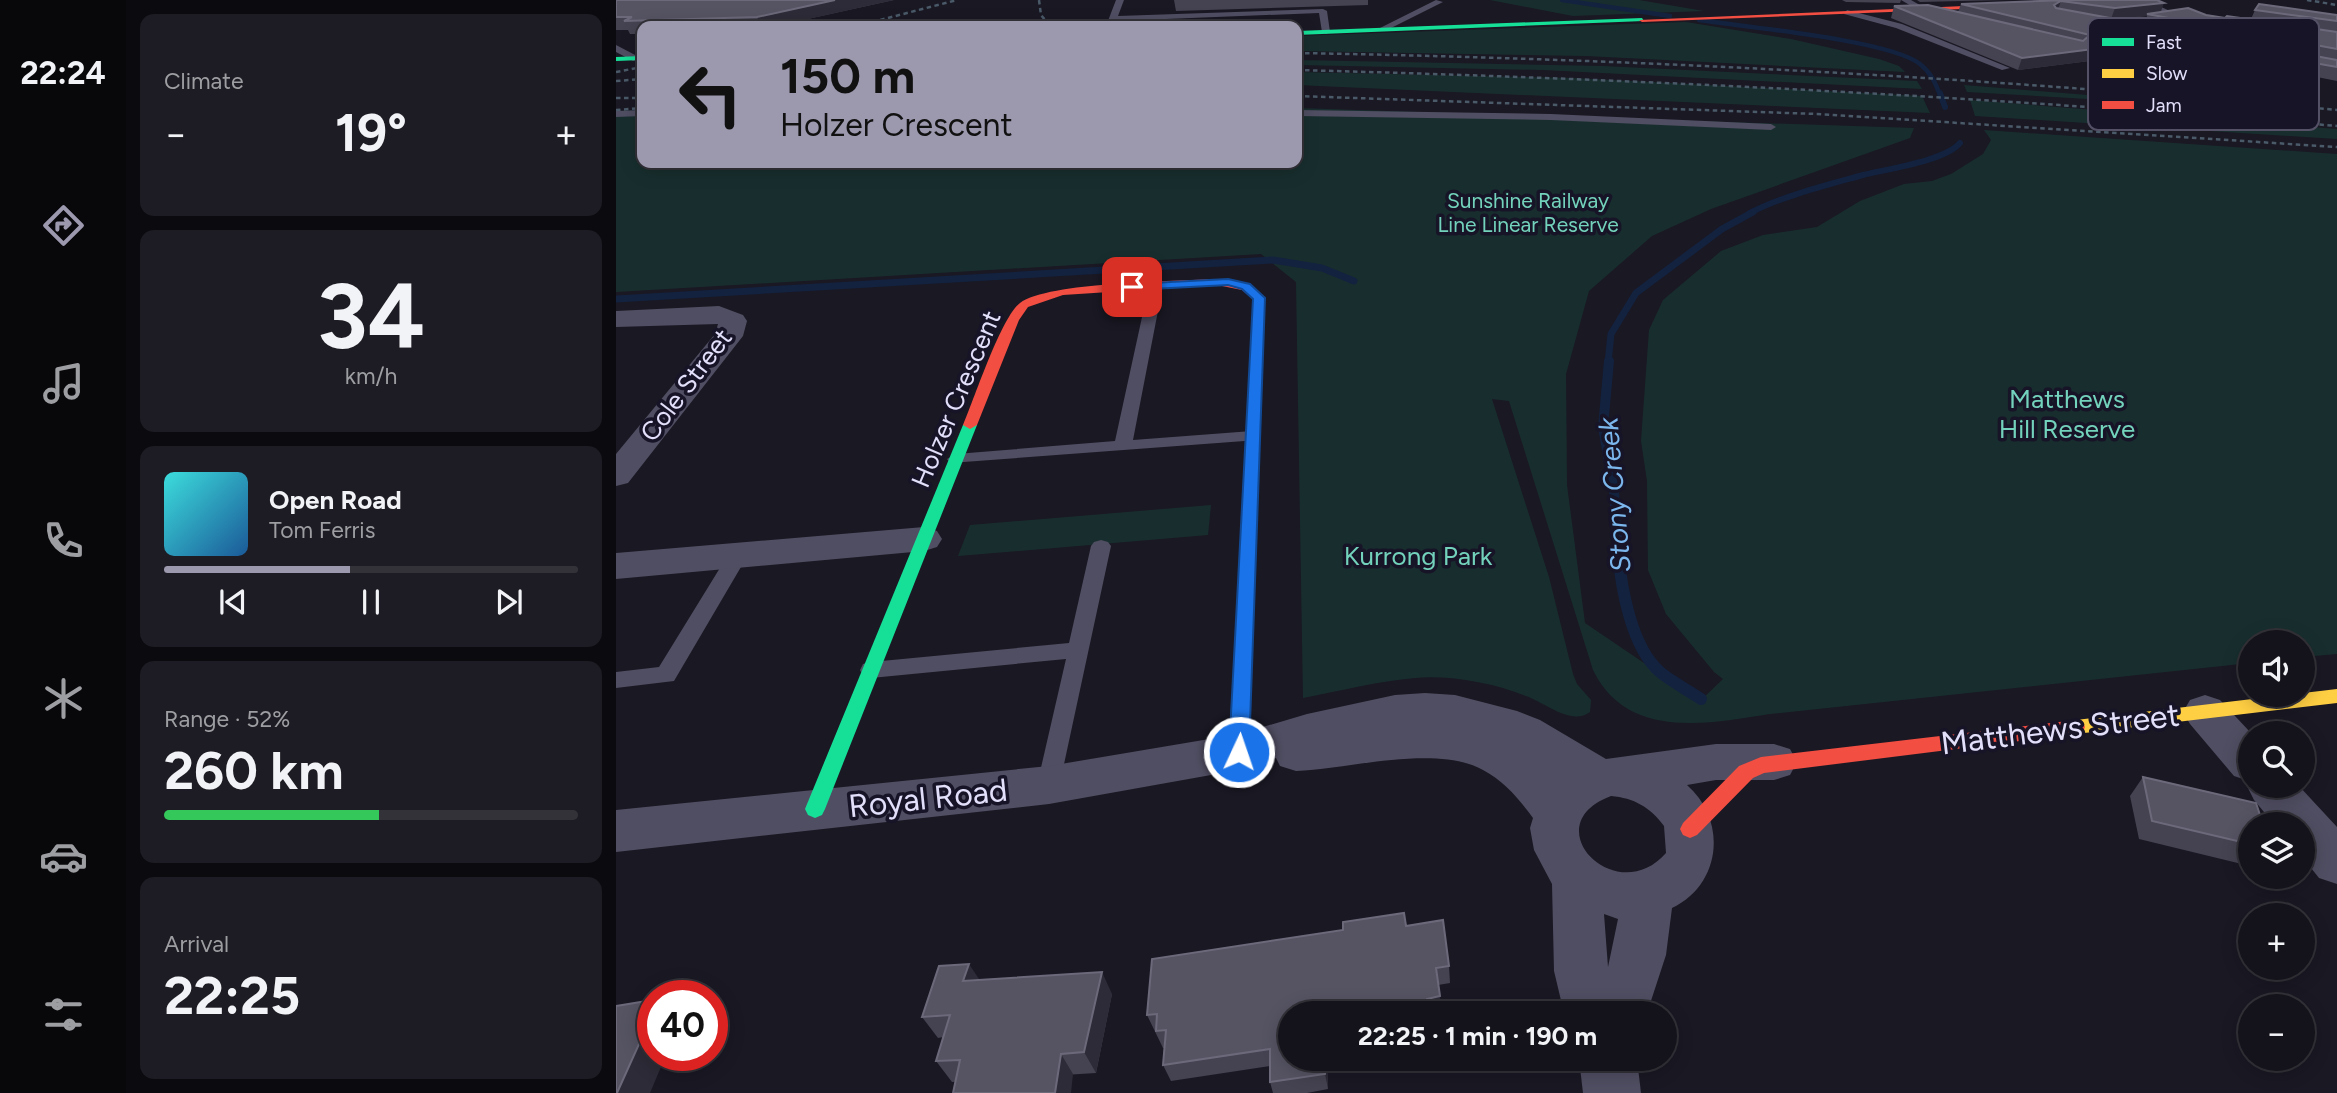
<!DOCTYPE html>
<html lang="en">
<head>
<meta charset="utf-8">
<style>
	body { margin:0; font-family:Figtree,sans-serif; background:#1d1b23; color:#f1f3f6; height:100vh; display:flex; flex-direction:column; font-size:26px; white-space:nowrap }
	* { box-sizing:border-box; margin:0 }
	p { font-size:23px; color:#9d9ea2 }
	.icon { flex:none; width:38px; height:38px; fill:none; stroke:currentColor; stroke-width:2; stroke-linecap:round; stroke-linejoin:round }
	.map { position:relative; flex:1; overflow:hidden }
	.drawer { display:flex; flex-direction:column; gap:14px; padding:14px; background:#0b0a0e; width:490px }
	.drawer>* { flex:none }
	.guide { position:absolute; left:21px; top:21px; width:665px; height:147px; border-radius:14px; box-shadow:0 4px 18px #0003,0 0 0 2px #333239; background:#9c99af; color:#111; overflow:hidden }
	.buttons { position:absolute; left:1622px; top:630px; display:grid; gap:14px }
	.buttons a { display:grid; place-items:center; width:77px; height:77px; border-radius:50%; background:#14121a; box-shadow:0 4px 18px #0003,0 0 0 2px #333239; font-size:35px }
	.speed { position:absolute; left:21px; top:980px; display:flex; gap:14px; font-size:35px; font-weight:700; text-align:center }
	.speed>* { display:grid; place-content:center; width:91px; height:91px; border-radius:50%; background:#14121a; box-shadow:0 4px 18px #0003,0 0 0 2px #333239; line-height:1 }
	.speed .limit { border:10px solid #d22; background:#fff; color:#111 }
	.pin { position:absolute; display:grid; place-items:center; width:60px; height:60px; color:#fff; margin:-30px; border-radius:14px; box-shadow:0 4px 10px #0006 }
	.me { position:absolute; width:77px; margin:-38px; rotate:3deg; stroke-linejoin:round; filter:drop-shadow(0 0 5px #0008) }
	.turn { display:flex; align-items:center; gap:24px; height:147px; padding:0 28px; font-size:32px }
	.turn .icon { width:91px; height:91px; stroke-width:2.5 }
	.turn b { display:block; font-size:49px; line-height:60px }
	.big { font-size:52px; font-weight:700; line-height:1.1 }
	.drawer .card { flex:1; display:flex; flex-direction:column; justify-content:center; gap:10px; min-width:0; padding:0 24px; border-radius:14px; background:#1d1b23 }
	.drawer .dial { align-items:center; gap:0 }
	.dial b { font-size:91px; line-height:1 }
	.song { display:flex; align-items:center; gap:21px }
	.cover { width:84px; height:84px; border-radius:10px; background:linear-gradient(135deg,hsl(180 70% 55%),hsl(210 70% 35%)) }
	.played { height:7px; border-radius:4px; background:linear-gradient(90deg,#9c99af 45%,#333239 45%) }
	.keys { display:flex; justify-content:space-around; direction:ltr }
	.heat { display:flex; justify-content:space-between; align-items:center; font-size:38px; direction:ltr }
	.charge { height:10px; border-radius:5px; background:linear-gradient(90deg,#34c759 52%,#333239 0) }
	.trip { position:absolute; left:662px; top:1001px; width:399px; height:70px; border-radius:35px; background:#14121a; box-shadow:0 4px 18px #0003,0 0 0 2px #333239; font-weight:700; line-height:70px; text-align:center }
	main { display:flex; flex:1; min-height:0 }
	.tabs { display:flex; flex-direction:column; width:126px; justify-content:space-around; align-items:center; background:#08070a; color:#9d9ea2 }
	.tabs .icon { width:49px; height:49px }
	.tabs .current { color:#9c99af }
	.tabs b { font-size:32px; color:#f1f3f6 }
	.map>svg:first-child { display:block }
	.green { fill:#182e2e }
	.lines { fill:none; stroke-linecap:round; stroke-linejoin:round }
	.stream-far4 { stroke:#13223f; stroke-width:4.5 }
	.stream-far3 { stroke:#13223f; stroke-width:6 }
	.stream-far2 { stroke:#13223f; stroke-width:7 }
	.stream-far1 { stroke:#13223f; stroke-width:10 }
	.stream { stroke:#13223f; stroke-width:12 }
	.lane { fill:#504e62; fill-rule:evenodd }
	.street { fill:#504e62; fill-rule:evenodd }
	.fast { fill:#16e098; fill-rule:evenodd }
	.slow { fill:#ffcf43; fill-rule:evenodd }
	.jam { fill:#f24e42; fill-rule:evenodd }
	.rail { stroke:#4a5a69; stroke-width:2.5; stroke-dasharray:4.5 3.5; stroke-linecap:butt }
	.wall { fill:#454351; fill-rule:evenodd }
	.shaded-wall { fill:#2d2b37 }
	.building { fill:#565463; stroke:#6c697b; stroke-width:2 }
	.route { fill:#1a73e8; stroke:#114b97; stroke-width:2 }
	.labels { text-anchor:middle; stroke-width:7; stroke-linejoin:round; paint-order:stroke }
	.far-park-label { font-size:21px; fill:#73d2bb; stroke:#171427 }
	.street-label { font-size:26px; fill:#e2dffb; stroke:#171427 }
	.park-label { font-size:26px; fill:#73d2bb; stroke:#171427 }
	.water-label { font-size:28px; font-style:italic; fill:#7bb6ed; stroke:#171427 }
	.near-street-label { font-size:32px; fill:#e2dffb; stroke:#171427 }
	.key { fill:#171427; stroke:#545167; stroke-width:2 }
	.key-label { font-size:19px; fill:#e2dffb }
</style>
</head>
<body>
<main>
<nav class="tabs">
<b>22:24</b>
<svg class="icon current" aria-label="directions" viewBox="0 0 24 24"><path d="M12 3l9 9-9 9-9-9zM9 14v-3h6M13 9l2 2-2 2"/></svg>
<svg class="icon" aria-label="music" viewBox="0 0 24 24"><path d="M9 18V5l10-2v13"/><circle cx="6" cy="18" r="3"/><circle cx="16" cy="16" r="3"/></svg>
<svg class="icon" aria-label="phone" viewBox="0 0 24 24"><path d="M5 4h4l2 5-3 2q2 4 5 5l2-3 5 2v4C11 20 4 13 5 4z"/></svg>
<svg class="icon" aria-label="climate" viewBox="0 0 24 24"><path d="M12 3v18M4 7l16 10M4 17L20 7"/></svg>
<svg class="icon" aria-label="car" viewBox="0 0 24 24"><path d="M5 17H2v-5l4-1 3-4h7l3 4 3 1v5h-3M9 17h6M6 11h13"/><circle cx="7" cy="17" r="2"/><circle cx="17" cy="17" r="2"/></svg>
<svg class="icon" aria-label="filters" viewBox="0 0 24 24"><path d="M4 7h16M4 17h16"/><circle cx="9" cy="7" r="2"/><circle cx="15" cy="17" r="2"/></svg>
</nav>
<section class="drawer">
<div class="card"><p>Climate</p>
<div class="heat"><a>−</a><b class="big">19°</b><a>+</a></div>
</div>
<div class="card dial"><b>34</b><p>km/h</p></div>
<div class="card">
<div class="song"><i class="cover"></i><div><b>Open Road</b><p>Tom Ferris</p></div></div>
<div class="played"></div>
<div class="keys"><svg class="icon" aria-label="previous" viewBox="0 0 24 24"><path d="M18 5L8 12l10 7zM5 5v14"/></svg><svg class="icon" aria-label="pause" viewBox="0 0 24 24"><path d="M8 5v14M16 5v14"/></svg><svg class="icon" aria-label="next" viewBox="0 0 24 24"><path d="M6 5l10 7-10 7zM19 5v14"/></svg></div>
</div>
<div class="card"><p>Range · 52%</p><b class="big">260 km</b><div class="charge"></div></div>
<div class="card"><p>Arrival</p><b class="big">22:25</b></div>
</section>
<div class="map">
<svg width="1721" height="1093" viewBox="0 0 1721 1093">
	<rect width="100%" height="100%" fill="#1a1823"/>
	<g class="green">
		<polygon points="874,0 1023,0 1088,11 957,16"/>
		<polygon points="1070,22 1175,39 1263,59 1283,66 1289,72 970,56 681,51 681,36"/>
		<polygon points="681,60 986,66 1301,81 1306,89 927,70 681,65"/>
		<polygon points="681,72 956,78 1306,96 1314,113 681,85"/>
		<polygon points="1348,85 1645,109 1351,92"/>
		<polygon points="1354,100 1721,129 1721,139 1359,116"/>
		<path d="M 681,108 L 1298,128 L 1294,138 L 1095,209 L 1036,236 L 973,291 L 950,374 L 951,485 L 969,623 L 1084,701 L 1107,679 L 1098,672 L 1050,614 L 1032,570 L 1031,481 L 1025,441 L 1033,330 L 1047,300 L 1105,251 L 1147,235 L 1201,227 L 1244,201 L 1288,184 L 1316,181 L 1335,174 L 1367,154 L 1375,140 L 1368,130 L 1721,154 L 1721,654 L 1687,657 L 1687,642 L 1634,642 L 1634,663 L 1154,714 C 1091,724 1011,740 977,670 L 893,401 L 876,399 L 933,577 L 957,674 L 961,684 L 975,700 L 974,712 C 955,726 930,703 910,696 C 877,683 835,675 799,678 C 762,681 724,691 687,698 L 680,282 L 645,254 L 0,292 L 0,111 L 26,110 L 26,163 L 681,163 Z"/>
		<polygon points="595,505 592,535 342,556 354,525"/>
	</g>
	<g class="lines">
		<g class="stream-far4">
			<polyline points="946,0 1054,16"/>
			<path d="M 1083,20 C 1129,27 1273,40 1304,64 C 1315,73 1319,82 1324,95"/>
		</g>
		<g class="stream-far3">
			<polyline points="1324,93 1329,107"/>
			<path d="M 1134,213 C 1163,197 1215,184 1247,175 C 1271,169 1329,161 1344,143"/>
		</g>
		<g class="stream-far2">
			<polyline points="0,299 657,260 706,268 738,281"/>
			<polyline points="992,363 995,334 1020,293 1106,229 1137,212"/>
		</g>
		<polyline class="stream-far1" points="993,361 987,427 998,491 1002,552"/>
		<path class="stream" d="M 1002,551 C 1005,587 1015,647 1044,672 C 1056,682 1072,690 1085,699"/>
		<g class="lane">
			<polygon points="500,0 508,0 502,16 707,9 711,11 714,32 710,34 706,32 703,13 500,21 498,26 490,26"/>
			<polygon points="820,0 827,2 769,31 762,29"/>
			<polygon points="1285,0 1295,0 1323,16 1316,18"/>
			<polygon points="1523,0 1530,0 1567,17 1503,25 1507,28 1503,30 1492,25 1495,21 1553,16 1523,3"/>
			<polygon points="1231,10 1286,24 1394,68 1386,70 1280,28 1228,14"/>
			<polygon points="0,45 23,57 24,59 17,61 0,52"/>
			<polygon points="26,110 26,116 0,117 0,111"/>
			<polygon points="681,110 935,114 1155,124 1160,127 1155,130 935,120 681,116"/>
			<polygon points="540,281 547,285 517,440 636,431 644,436 642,440 334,463 331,459 340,454 499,441 533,285"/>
			<polygon points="485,540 492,542 495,546 442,792 433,795 424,792 421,785 450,659 255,678 247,676 244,670 247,664 255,662 453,643 475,546 478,542"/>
			<polygon points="122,549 129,550 132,555 58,681 0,688 0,672 43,667 115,550"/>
		</g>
		<g class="street">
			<polygon points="103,306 127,315 131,321 127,336 12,483 0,486 0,454 99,334 102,324 0,327 0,311"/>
			<polygon points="308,527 321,531 326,539 321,547 308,551 0,579 0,553"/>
			<path d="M 809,693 L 839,695 L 901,711 L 924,720 L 990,759 L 1100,744 L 1158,744 L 1174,749 L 1181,762 L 1174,775 L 1158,780 L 1100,780 L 1071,785 C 1112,821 1105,885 1056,908 L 1050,955 L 1031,1013 L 948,1013 L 938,971 L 936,884 L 918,850 L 914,828 L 917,818 C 903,799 888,781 867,770 C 820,744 733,769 680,771 L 664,766 L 660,758 L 623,770 L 433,804 L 0,852 L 0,810 L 433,766 L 623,734 L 691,714 L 779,695 ZM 995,796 C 1018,798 1034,807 1048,826 L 1050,853 C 1000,910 917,825 995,796 ZM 988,914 L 1002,919 L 992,967 Z"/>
			<polygon points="1589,695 1604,700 1635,733 1634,786 1683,786 1721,827 1721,884 1703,878 1687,858 1687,824 1658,824 1638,800 1631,786 1633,781 1618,776 1574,724 1567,712 1574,700"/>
			<polygon points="963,1059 1021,1059 1025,1093 967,1093"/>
		</g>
		<g class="fast">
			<polygon points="1026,18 1028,21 681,35 681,31"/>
			<polygon points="26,56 26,60 0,61 0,57"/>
			<polygon points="354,421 361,425 209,809 206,815 199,818 192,815 189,809 347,425"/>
		</g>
		<g class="slow">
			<polygon points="639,375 645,379 633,752 630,758 623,760 616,758 613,752 633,379"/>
			<polygon points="1721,689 1721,703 1460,734 1453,732 1451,727 1453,722 1460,720"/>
		</g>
		<g class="jam">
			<polygon points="1395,4 1397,7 1026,22 1023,20"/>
			<path d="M 601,279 L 634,285 L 649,298 L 644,382 L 634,382 L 633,379 L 637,299 L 626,290 L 601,285 L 447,295 L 412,307 L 403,320 L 361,425 L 354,429 L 347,425 C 358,400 385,317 404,303 C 432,282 560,281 601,279 Z"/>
			<polygon points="1460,720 1467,722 1469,727 1467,732 1460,734 1148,773 1137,778 1081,835 1074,838 1067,835 1064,829 1067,823 1123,766 1145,757"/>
		</g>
		<g class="rail">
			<polyline points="423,0 425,15 434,26"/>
			<polyline points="1691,0 1721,5"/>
			<polyline points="241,26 341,0"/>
			<path d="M 681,53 C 1029,59 1375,78 1721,110"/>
			<path d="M 681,70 C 1028,79 1375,97 1721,126"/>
			<polyline points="0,72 26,67"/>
			<polyline points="0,81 26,79"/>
			<polyline points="681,96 1201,114 1721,147"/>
			<polyline points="0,98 26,98"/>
			<polyline points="0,110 26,108"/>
		</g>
	</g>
	<g class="wall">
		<polygon points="0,0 278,0 160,26 26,26 26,34 14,34 12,30 0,30"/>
		<polygon points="558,0 752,0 752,5 560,11"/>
		<polygon points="1226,0 1285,0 1284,3 1230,2"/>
		<polygon points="1301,0 1389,0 1304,2"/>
		<path d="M 1451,0 L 1544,12 L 1590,15 L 1609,18 L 1635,19 L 1639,10 L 1721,15 L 1721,81 L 1681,73 L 1667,86 L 1513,56 L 1402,70 L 1275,18 L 1278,6 L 1342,12 L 1345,4 ZM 1531,16 L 1527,24 L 1499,19 Z"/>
		<polygon points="1527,777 1634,824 1634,866 1523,839 1514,796"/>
		<polygon points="790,926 833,966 834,983 822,985 825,1013 674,1013 674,1059 726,1059 726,1060 711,1063 712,1089 691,1093 657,1093 654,1082 654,1066 555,1081 547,1065 548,1048 547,1048 531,1015"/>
		<polygon points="363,980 496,994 480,1073 336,1082 320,1061 327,1037 322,1038 306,1017"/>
	</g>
	<g class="shaded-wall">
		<polygon points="219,0 278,0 160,26 145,26 141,17"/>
		<polygon points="1445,1 1441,12 1438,5"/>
		<polygon points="1548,3 1544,14 1531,14 1531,16 1495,19 1499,8"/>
		<polygon points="1517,44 1513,56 1402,70 1406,58"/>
		<polygon points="1687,61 1681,73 1667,86 1673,73"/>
		<polygon points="353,964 367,985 347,981"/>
		<polygon points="486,972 496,994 480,1073 468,1052"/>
		<polygon points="824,996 825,1013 812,1013 811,999"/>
		<polygon points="37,1013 37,1055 50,1055 34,1093 1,1093"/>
		<polygon points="445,1054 457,1074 455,1093 439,1093"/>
		<polygon points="708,1059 710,1059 711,1063 712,1089 709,1074"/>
	</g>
	<g class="building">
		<polygon points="0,0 219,0 141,17 8,21 16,17 0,17"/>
		<polygon points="1451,0 1541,0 1548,3 1499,8 1445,1 1438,5 1440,8 1721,60 1721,67 1687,61 1673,73 1517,44 1406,58 1278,6 1312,5 1467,41 1474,35 1345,4"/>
		<polygon points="1643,4 1721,15 1721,21 1639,10"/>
		<polygon points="1572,8 1590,15 1609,18 1611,16 1721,32 1721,49 1531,14"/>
		<polygon points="1527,777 1640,803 1647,824 1634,824 1634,844 1536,821"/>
		<polygon points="788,913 790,926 827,920 833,966 820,968 824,996 811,999 812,1007 775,1013 674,1013 674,1059 708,1059 709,1074 654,1082 654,1049 547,1065 550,1030 540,1031 541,1014 531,1015 536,959 727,930 727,922"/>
		<polygon points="353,964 347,981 486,972 468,1052 445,1054 439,1093 337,1093 344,1060 320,1061 334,1015 306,1017 323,966"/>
		<polygon points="37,1000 37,1013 1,1093 0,1093 0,1006"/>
	</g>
	<polygon class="route" points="612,279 634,284 649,298 633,752 630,758 623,760 616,758 613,752 637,299 626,289 612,285 516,290 511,287 516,284"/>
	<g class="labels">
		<g class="far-park-label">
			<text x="912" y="208">Sunshine Railway<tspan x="912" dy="24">Line Linear Reserve</tspan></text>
		</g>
		<g class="street-label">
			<text transform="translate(70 385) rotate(-53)" y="9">Cole Street</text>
			<text transform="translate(340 399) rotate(-67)" y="9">Holzer Crescent</text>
		</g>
		<g class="park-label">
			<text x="1451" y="408">Matthews<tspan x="1451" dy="30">Hill Reserve</tspan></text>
			<text x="802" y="565">Kurrong Park</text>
		</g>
		<g class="water-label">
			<text transform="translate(998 495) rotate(-95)" y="10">Stony Creek</text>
		</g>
		<g class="near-street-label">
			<text transform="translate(1444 729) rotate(-7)" y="11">Matthews Street</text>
			<text transform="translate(312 798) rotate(-6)" y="11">Royal Road</text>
		</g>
	</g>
	<rect x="1472" y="18" width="231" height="112" rx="10" class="key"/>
	<rect x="1486" y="38" width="32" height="8" fill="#16e098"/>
	<rect x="1486" y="69" width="32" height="9" fill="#ffcf43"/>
	<rect x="1486" y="101" width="32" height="8" fill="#f24e42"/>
	<g class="key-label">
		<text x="1530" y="49">Fast</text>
		<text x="1530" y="80">Slow</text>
		<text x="1530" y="112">Jam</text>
	</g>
</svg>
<div class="buttons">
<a><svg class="icon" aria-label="sound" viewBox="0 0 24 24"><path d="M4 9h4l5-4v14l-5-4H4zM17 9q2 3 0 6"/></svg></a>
<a><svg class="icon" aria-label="search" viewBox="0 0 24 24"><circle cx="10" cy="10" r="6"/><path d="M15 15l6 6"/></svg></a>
<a><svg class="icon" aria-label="layers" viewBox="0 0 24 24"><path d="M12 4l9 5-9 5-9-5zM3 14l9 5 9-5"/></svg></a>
<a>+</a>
<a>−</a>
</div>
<div class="speed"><div class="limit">40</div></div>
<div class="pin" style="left:516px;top:287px;background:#d93025"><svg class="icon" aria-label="arrive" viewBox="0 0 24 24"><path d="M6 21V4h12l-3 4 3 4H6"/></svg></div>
<svg class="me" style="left:623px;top:752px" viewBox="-20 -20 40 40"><circle r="17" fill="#1a73e8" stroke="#fff" stroke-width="3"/><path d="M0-11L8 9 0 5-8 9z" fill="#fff"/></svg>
<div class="trip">22:25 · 1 min · 190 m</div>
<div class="guide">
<div class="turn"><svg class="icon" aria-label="left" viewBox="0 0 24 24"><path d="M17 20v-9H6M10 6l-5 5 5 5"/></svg><div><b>150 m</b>Holzer Crescent</div></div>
</div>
</div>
</main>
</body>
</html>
